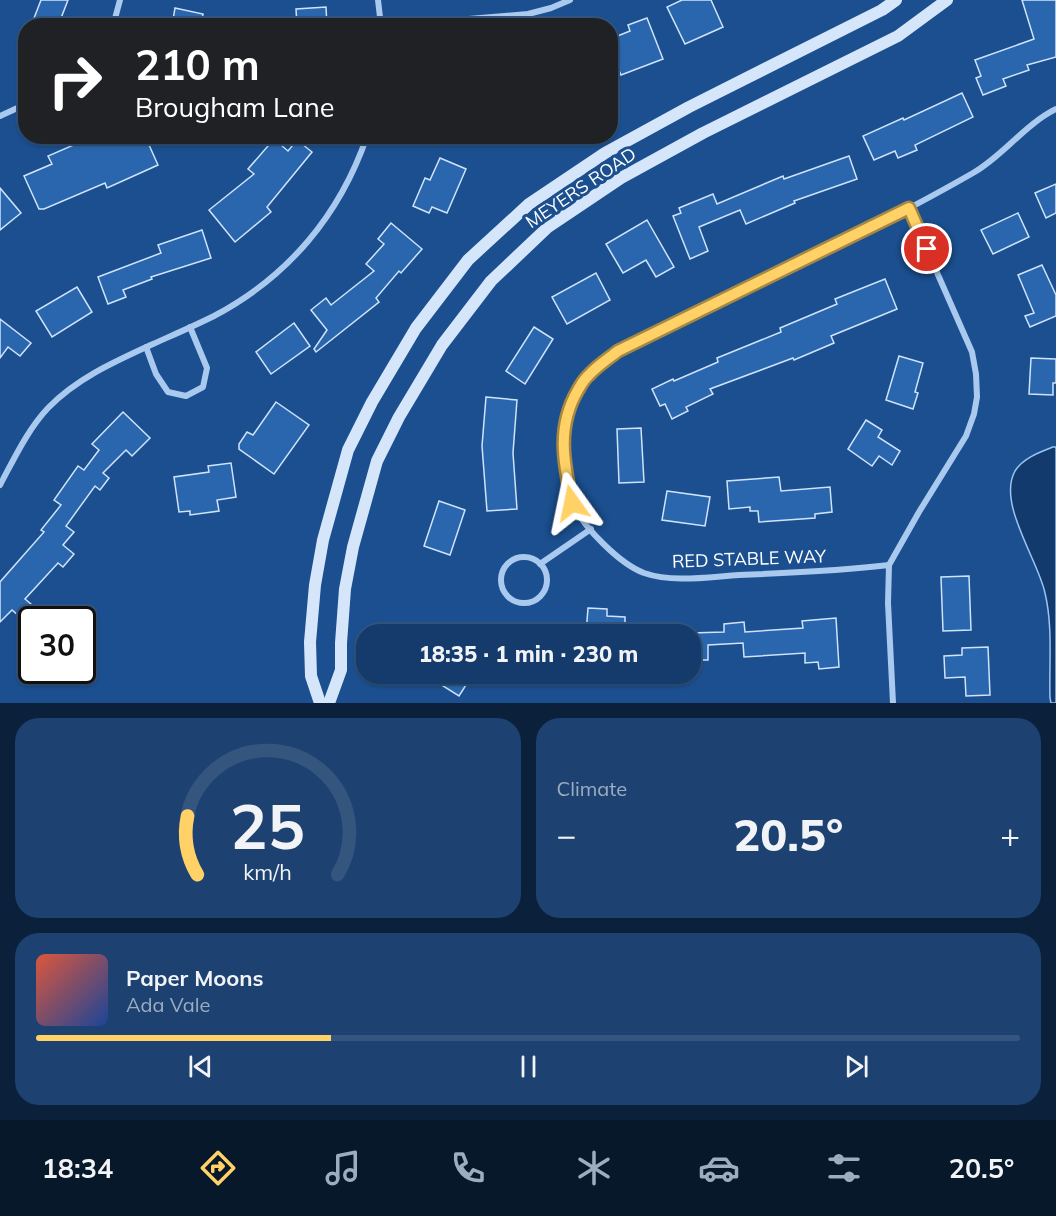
<!DOCTYPE html>
<html lang="en">
<head>
<meta charset="utf-8">
<style>
	body { margin:0; font-family:Mulish,sans-serif; background:#1d4271; color:#f1f3f6; height:100vh; display:flex; flex-direction:column; font-size:22px; white-space:nowrap }
	* { box-sizing:border-box; margin:0 }
	p { font-size:20px; color:#9dadc1 }
	.icon { flex:none; width:33px; height:33px; fill:none; stroke:currentColor; stroke-width:2; stroke-linecap:round; stroke-linejoin:round }
	.map { position:relative; height:703px; overflow:hidden }
	.details { display:flex; flex-direction:column; gap:15px; padding:15px; background:#0b203b; flex:1 }
	.details>* { flex:none }
	.guide { position:absolute; left:18px; top:18px; width:600px; height:126px; border-radius:24px; box-shadow:0 2px 4px #0004,0 0 0 2px #33557e; background:#202124; color:#fff; overflow:hidden }
	.speed { position:absolute; left:18px; top:606px; display:flex; gap:12px; font-size:30px; font-weight:700; text-align:center }
	.speed>* { display:grid; place-content:center; width:78px; height:78px; border-radius:50%; background:#143b6b; box-shadow:0 2px 4px #0004,0 0 0 2px #33557e; line-height:1 }
	.speed .limit { border:3px solid #111; border-radius:9px; background:#fff; color:#111 }
	.pin { position:absolute; display:grid; place-items:center; width:51px; height:51px; color:#fff; margin:-26px; border:3px solid #fff; border-radius:50%; box-shadow:0 2px 6px #0007 }
	.me { position:absolute; width:66px; margin:-33px; rotate:348deg; stroke-linejoin:round; filter:drop-shadow(0 0 4px #0008) }
	.turn { display:flex; align-items:center; gap:21px; height:126px; padding:0 18px; font-size:27px }
	.turn .icon { width:78px; height:78px; stroke-width:2.5 }
	.turn b { display:block; font-size:42px; line-height:51px }
	.big { font-size:45px; font-weight:800; line-height:1.1 }
	.details .card { flex:1; display:flex; flex-direction:column; justify-content:center; gap:9px; min-width:0; padding:0 21px; border-radius:24px; background:#1d4271 }
	.details .dial { align-items:center; gap:0 }
	.dial svg { height:156px; overflow:visible; fill:none; stroke:#33557e; stroke-width:7; stroke-linecap:round; text-anchor:middle }
	.dial text { fill:#f1f3f6; stroke:none }
	.song { display:flex; align-items:center; gap:18px }
	.cover { width:72px; height:72px; border-radius:9px; background:linear-gradient(135deg,hsl(10 70% 55%),hsl(220 70% 35%)) }
	.played { height:6px; border-radius:3px; background:linear-gradient(90deg,#ffd166 30%,#33557e 30%) }
	.keys { display:flex; justify-content:space-around; direction:ltr }
	.heat { display:flex; justify-content:space-between; align-items:center; font-size:33px; direction:ltr }
	.details .tiles { flex:1; display:grid; gap:15px; grid-template-columns:1fr 1fr }
	.card:last-child { grid-column:span 2 }
	.trip { position:absolute; left:356px; top:624px; width:345px; height:60px; border-radius:24px; background:#143b6b; box-shadow:0 2px 4px #0004,0 0 0 2px #33557e; font-weight:800; line-height:60px; text-align:center }
	.dock { display:flex; height:96px; justify-content:space-around; align-items:center; background:#08182b; color:#9dadc1 }
	.dock .icon { width:42px; height:42px }
	.dock .current { color:#ffd166 }
	.dock b { font-size:27px; color:#f1f3f6 }
	.map>svg:first-child { display:block }
	.water { fill:#123a6d; stroke:#9cc4f0; stroke-width:1.5 }
	.building { fill:#2a66ad; stroke:#cfe3fa; stroke-width:1.5 }
	.lines { fill:none; stroke-linecap:round; stroke-linejoin:round }
	.street { stroke:#a9c9ee; stroke-width:6 }
	.secondary { stroke:#d6e6fa; stroke-width:12 }
	.route-casing { stroke:#a68842; stroke-width:15 }
	.route { stroke:#ffd166; stroke-width:10 }
	.labels { text-anchor:middle; stroke-width:6; stroke-linejoin:round; paint-order:stroke }
	.street-label { font-size:18px; fill:#fff; stroke:#1b4f8f }
</style>
</head>
<body>
<div class="map">
<svg width="1056" height="703" viewBox="0 0 1056 703">
	<rect width="100%" height="100%" fill="#1b4f8f"/>
	<path class="water" d="M 1053,447 L 1056,447 L 1056,703 L 1051,703 L 1050,698 C 1049,664 1053,626 1045,593 C 1038,560 997,503 1015,471 C 1023,458 1040,452 1053,447 Z"/>
	<g class="building">
		<polygon points="41,0 68,0 58,26 31,26"/>
		<polygon points="682,0 711,0 723,27 685,44 667,7"/>
		<polygon points="1022,0 1056,0 1056,57 1027,65 1029,70 1003,79 1006,86 983,95 976,78 981,76 975,60 1034,39"/>
		<polygon points="326,7 327,26 297,26 296,9"/>
		<polygon points="175,8 203,14 201,26 172,26"/>
		<polygon points="647,18 663,59 621,75 610,49 610,39 630,31 628,25"/>
		<polygon points="962,93 973,117 915,145 917,150 898,158 895,151 874,160 863,136 903,118 904,120"/>
		<polygon points="84,136 104,136 107,144 123,136 145,136 158,165 107,188 105,183 44,209 39,209 24,176 52,164 48,156 85,140"/>
		<polygon points="274,139 288,151 297,140 312,152 267,207 271,212 235,242 209,210 254,174 248,169"/>
		<polygon points="849,156 857,179 794,201 795,203 746,224 740,210 699,227 708,251 690,259 673,216 681,213 679,208 713,194 717,204 783,176 784,179"/>
		<polygon points="440,158 466,169 447,213 432,207 429,213 413,206 425,178 430,180"/>
		<polygon points="1056,184 1056,213 1046,218 1035,193"/>
		<polygon points="0,188 21,213 0,230"/>
		<polygon points="1018,213 1029,237 993,254 981,230"/>
		<polygon points="647,220 674,267 656,277 646,260 623,273 606,244"/>
		<polygon points="391,223 422,249 401,273 399,271 376,298 379,302 316,352 314,349 327,330 311,310 326,298 331,305 374,271 366,264 384,244 378,239"/>
		<polygon points="202,230 211,258 151,277 152,279 123,290 126,297 108,304 98,277 161,253 158,245"/>
		<polygon points="1042,265 1056,295 1056,316 1030,327 1025,316 1034,313 1018,275"/>
		<polygon points="596,273 610,300 567,324 552,297"/>
		<polygon points="885,279 897,309 831,336 834,343 794,360 793,358 710,389 713,394 686,407 688,411 672,419 665,404 660,406 652,389 673,379 674,381 718,362 717,358 781,332 780,328 837,304 835,299"/>
		<polygon points="77,287 92,312 52,337 36,311"/>
		<polygon points="0,319 31,343 20,356 8,347 0,358"/>
		<polygon points="294,323 310,346 271,374 256,352"/>
		<polygon points="534,327 553,339 525,384 506,371"/>
		<polygon points="899,356 923,363 915,392 918,393 913,409 886,400"/>
		<polygon points="1031,358 1056,359 1056,383 1053,383 1053,395 1029,394"/>
		<polygon points="486,397 517,400 513,453 517,509 487,511 482,446"/>
		<polygon points="276,402 309,425 274,474 239,449 239,444 247,432 253,435"/>
		<polygon points="123,412 150,438 132,456 126,450 103,473 109,478 100,490 95,486 66,526 74,532 63,545 74,554 63,567 58,563 25,599 31,604 19,616 12,610 0,622 0,582 44,532 41,530 61,505 54,500 78,466 84,470 99,450 92,444"/>
		<polygon points="866,420 882,430 878,437 900,451 892,465 879,456 872,466 848,449"/>
		<polygon points="641,428 644,482 619,483 617,429"/>
		<polygon points="231,463 236,497 217,500 219,511 190,515 190,511 179,512 174,477 209,472 208,466"/>
		<polygon points="779,477 781,491 830,487 832,512 815,514 815,518 759,522 758,511 750,511 750,507 729,509 727,481"/>
		<polygon points="667,491 710,497 705,526 662,520"/>
		<polygon points="439,501 465,510 450,555 424,546"/>
		<polygon points="969,576 971,630 943,631 941,577"/>
		<polygon points="588,608 607,609 607,616 625,617 625,623 634,623 633,634 586,634"/>
		<polygon points="836,618 839,667 819,669 818,662 805,663 805,653 744,657 743,643 708,645 708,660 690,660 690,633 724,632 724,624 744,622 745,632 803,628 802,621"/>
		<polygon points="988,647 990,695 966,696 965,677 945,678 944,656 962,655 962,648"/>
		<polygon points="424,674 473,674 459,696"/>
	</g>
	<g class="lines">
		<g class="street">
			<polyline points="378,0 381,26"/>
			<polyline points="113,26 120,0"/>
			<polyline points="385,26 528,14 551,8 570,0"/>
			<polyline points="0,116 26,104"/>
			<polyline points="146,347 156,374 168,392 186,396 203,387 207,368 190,327"/>
			<path d="M 0,485 C 14,459 28,429 48,408 C 77,378 116,361 153,344 C 173,335 194,326 214,316 C 288,277 340,215 367,136"/>
			<circle cx="524" cy="580" r="23"/>
			<polyline points="540,564 591,529"/>
			<path d="M 889,565 C 839,571 789,573 739,575 C 708,577 673,583 644,573 C 620,564 583,527 573,504 C 568,494 566,479 565,468 C 561,434 564,406 586,378 C 594,367 608,359 618,351 C 736,293 858,239 973,173 C 1003,156 1024,125 1056,109"/>
			<polyline points="893,703 888,603 889,565 919,512 966,436 974,414 977,397 976,374 972,352 909,209"/>
		</g>
		<g class="secondary">
			<polyline points="320,703 311,676 310,642 315,585 323,540 348,450 372,402 416,328 468,260 529,204 605,153 689,107 882,10 896,0"/>
			<polyline points="329,703 341,670 341,643 345,589 353,547 377,461 399,417 442,345 491,281 548,227 621,178 703,133 898,36 947,0"/>
		</g>
	</g>
	<g class="lines">
		<defs>
			<path id="route" d="M 572,503 C 564,464 556,427 578,390 C 581,385 584,379 589,375 C 597,366 608,359 618,351 L 909,208 L 927,249"/>
		</defs>
		<use href="#route" class="route-casing"/>
		<use href="#route" class="route"/>
	</g>
	<g class="labels">
		<g class="street-label">
			<text transform="translate(581 188) rotate(-34)" y="6">MEYERS ROAD</text>
			<text transform="translate(749 559) rotate(-2)" y="6">RED STABLE WAY</text>
		</g>
	</g>
</svg>
<div class="speed"><div class="limit">30</div></div>
<div class="pin" style="left:927px;top:249px;background:#d93025"><svg class="icon" aria-label="arrive" viewBox="0 0 24 24"><path d="M6 21V4h12l-3 4 3 4H6"/></svg></div>
<svg class="me" style="left:572px;top:503px" viewBox="-20 -20 40 40"><path d="M0-17L14 15 0 8-14 15z" fill="#ffd166" stroke="#fff" stroke-width="4"/></svg>
<div class="trip">18:35 · 1 min · 230 m</div>
<div class="guide">
<div class="turn"><svg class="icon" aria-label="right" viewBox="0 0 24 24"><path d="M7 20v-9h11M14 6l5 5-5 5"/></svg><div><b>210 m</b>Brougham Lane</div></div>
</div>
</div>
<section class="details">
<div class="tiles">
<div class="card dial"><svg viewBox="0 0 100 80">
<path d="M14 69A42 42 0 1 1 86 69"/>
<path d="M14 69A42 42 0 0 1 9 39" stroke="#ffd166"/>
<text x="50" y="56" font-size="32" font-weight="700">25</text>
<text x="50" y="72" font-size="11">km/h</text>
</svg></div>
<div class="card"><p>Climate</p>
<div class="heat"><a>−</a><b class="big">20.5°</b><a>+</a></div>
</div>
<div class="card">
<div class="song"><i class="cover"></i><div><b>Paper Moons</b><p>Ada Vale</p></div></div>
<div class="played"></div>
<div class="keys"><svg class="icon" aria-label="previous" viewBox="0 0 24 24"><path d="M18 5L8 12l10 7zM5 5v14"/></svg><svg class="icon" aria-label="pause" viewBox="0 0 24 24"><path d="M8 5v14M16 5v14"/></svg><svg class="icon" aria-label="next" viewBox="0 0 24 24"><path d="M6 5l10 7-10 7zM19 5v14"/></svg></div>
</div>
</div>
</section>
<nav class="dock">
<b>18:34</b>
<svg class="icon current" aria-label="directions" viewBox="0 0 24 24"><path d="M12 3l9 9-9 9-9-9zM9 14v-3h6M13 9l2 2-2 2"/></svg>
<svg class="icon" aria-label="music" viewBox="0 0 24 24"><path d="M9 18V5l10-2v13"/><circle cx="6" cy="18" r="3"/><circle cx="16" cy="16" r="3"/></svg>
<svg class="icon" aria-label="phone" viewBox="0 0 24 24"><path d="M5 4h4l2 5-3 2q2 4 5 5l2-3 5 2v4C11 20 4 13 5 4z"/></svg>
<svg class="icon" aria-label="climate" viewBox="0 0 24 24"><path d="M12 3v18M4 7l16 10M4 17L20 7"/></svg>
<svg class="icon" aria-label="car" viewBox="0 0 24 24"><path d="M5 17H2v-5l4-1 3-4h7l3 4 3 1v5h-3M9 17h6M6 11h13"/><circle cx="7" cy="17" r="2"/><circle cx="17" cy="17" r="2"/></svg>
<svg class="icon" aria-label="filters" viewBox="0 0 24 24"><path d="M4 7h16M4 17h16"/><circle cx="9" cy="7" r="2"/><circle cx="15" cy="17" r="2"/></svg>
<b>20.5°</b>
</nav>
</body>
</html>
